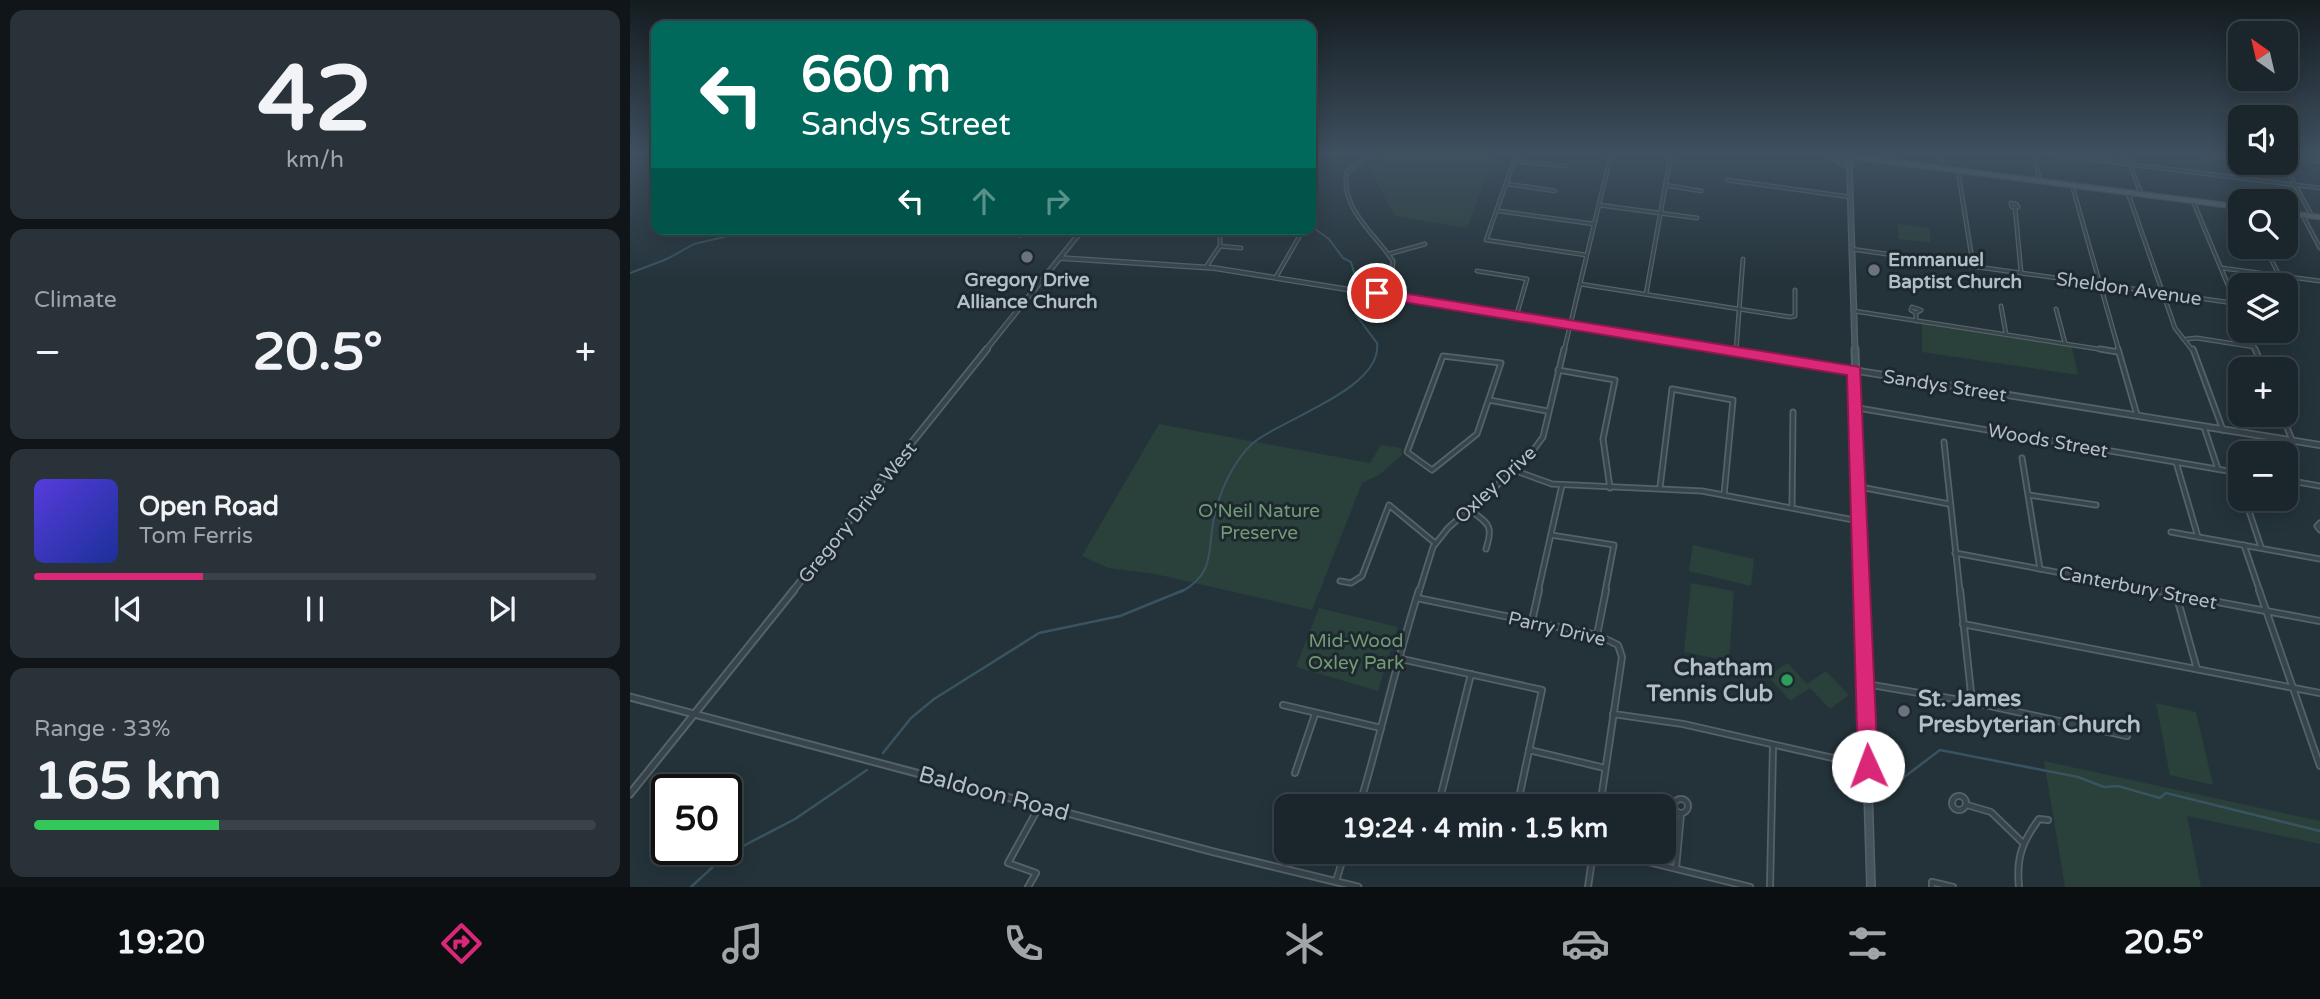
<!DOCTYPE html>
<html lang="en">
<head>
<meta charset="utf-8">
<style>
	body { margin:0; font-family:"Varela Round",sans-serif; background:#283238; color:#f1f3f6; height:100vh; display:flex; flex-direction:column; font-size:26px; white-space:nowrap }
	* { box-sizing:border-box; margin:0 }
	p { font-size:23px; color:#a0a5a9 }
	.icon { flex:none; width:38px; height:38px; fill:none; stroke:currentColor; stroke-width:2; stroke-linecap:round; stroke-linejoin:round }
	.map { position:relative; flex:1; overflow:hidden }
	.side { display:flex; flex-direction:column; gap:10px; padding:10px; background:#0f1518; width:630px }
	.side>* { flex:none }
	.banner { position:absolute; left:21px; top:21px; width:665px; height:214px; border-radius:14px; box-shadow:0 4px 18px #0003,0 0 0 2px #394348; background:#00695c; color:#fff; overflow:hidden }
	.needle { width:46px; rotate:326deg }
	.fabs { position:absolute; left:1598px; top:21px; display:grid; gap:14px }
	.fabs a { display:grid; place-items:center; width:70px; height:70px; border-radius:14px; background:#1b262c; box-shadow:0 4px 18px #0003,0 0 0 2px #394348; font-size:35px }
	.speed { position:absolute; left:21px; top:774px; display:flex; gap:14px; font-size:35px; font-weight:700; text-align:center }
	.speed>* { display:grid; place-content:center; width:91px; height:91px; border-radius:50%; background:#1b262c; box-shadow:0 4px 18px #0003,0 0 0 2px #394348; line-height:1 }
	.speed .limit { border:4px solid #111; border-radius:10px; background:#fff; color:#111 }
	.pin { position:absolute; display:grid; place-items:center; width:60px; height:60px; color:#fff; margin:-30px; border:4px solid #fff; border-radius:50%; box-shadow:0 2px 7px #0007 }
	.me { position:absolute; width:77px; margin:-38px; rotate:358deg; stroke-linejoin:round; filter:drop-shadow(0 0 5px #0008) }
	.turn { display:flex; align-items:center; gap:24px; height:147px; padding:0 35px; font-size:32px }
	.turn .icon { width:91px; height:91px; stroke-width:2.5 }
	.turn b { display:block; font-size:49px; line-height:60px }
	.lanes { display:flex; align-items:center; height:66px; padding:0 35px; background:#0003; justify-content:center; gap:35px; direction:ltr }
	.lanes .off { opacity:.35 }
	.big { font-size:52px; font-weight:700; line-height:1.1 }
	.side .card { flex:1; display:flex; flex-direction:column; justify-content:center; gap:10px; min-width:0; padding:0 24px; border-radius:14px; background:#283238 }
	.side .dial { align-items:center; gap:0 }
	.dial b { font-size:91px; line-height:1 }
	.song { display:flex; align-items:center; gap:21px }
	.cover { width:84px; height:84px; border-radius:10px; background:linear-gradient(135deg,hsl(250 70% 55%),hsl(230 70% 35%)) }
	.played { height:7px; border-radius:4px; background:linear-gradient(90deg,#db2777 30%,#394348 30%) }
	.keys { display:flex; justify-content:space-around; direction:ltr }
	.heat { display:flex; justify-content:space-between; align-items:center; font-size:38px; direction:ltr }
	.charge { height:10px; border-radius:5px; background:linear-gradient(90deg,#34c759 33%,#394348 0) }
	.trip { position:absolute; left:644px; top:794px; width:402px; height:70px; border-radius:14px; background:#1b262c; box-shadow:0 4px 18px #0003,0 0 0 2px #394348; font-weight:700; line-height:70px; text-align:center }
	.tabs { display:flex; height:112px; justify-content:space-around; align-items:center; background:#0b0f12; color:#a0a5a9 }
	.tabs .icon { width:49px; height:49px }
	.tabs .current { color:#db2777 }
	.tabs b { font-size:32px; color:#f1f3f6 }
	main { display:flex; flex:1; min-height:0 }
	.map>svg:first-child { display:block }
	.green { fill:#2a403b }
	.lines { fill:none; stroke-linecap:round; stroke-linejoin:round }
	.stream-far1 { stroke:#395360; stroke-width:2 }
	.stream { stroke:#395360; stroke-width:2.5 }
	.minor-far2-casing { stroke:#556268; stroke-width:5 }
	.minor-far1-casing { stroke:#556268; stroke-width:7 }
	.minor-casing { stroke:#556268; stroke-width:8 }
	.tertiary-far2-casing { stroke:#556268; stroke-width:6 }
	.tertiary-far1-casing { stroke:#556268; stroke-width:8 }
	.tertiary-casing { stroke:#556268; stroke-width:9 }
	.secondary-far2-casing { stroke:#556268; stroke-width:7 }
	.secondary-far1-casing { stroke:#556268; stroke-width:9 }
	.secondary-casing { stroke:#556268; stroke-width:10 }
	.primary-casing { stroke:#435056; stroke-width:7 }
	.minor-far2 { stroke:#37444a; stroke-width:2.5 }
	.minor-far1 { stroke:#37444a; stroke-width:3.5 }
	.minor { stroke:#37444a; stroke-width:4.5 }
	.tertiary-far2 { stroke:#37444a; stroke-width:3.5 }
	.tertiary-far1 { stroke:#37444a; stroke-width:4.5 }
	.tertiary { stroke:#37444a; stroke-width:5 }
	.secondary-far2 { stroke:#46545d; stroke-width:4.5 }
	.secondary-far1 { stroke:#46545d; stroke-width:5 }
	.secondary { stroke:#46545d; stroke-width:7 }
	.primary { stroke:#55636a; stroke-width:4.5 }
	.route { fill:#db2777; stroke:#8e194d; stroke-width:2 }
	.worship-dot { fill:#6b7280; stroke:#1d292f; stroke-width:2.5 }
	.leisure-dot { fill:#2e9e5b; stroke:#1d292f; stroke-width:2.5 }
	.labels { text-anchor:middle; stroke-width:6; stroke-linejoin:round; paint-order:stroke }
	.poi-label { font-size:19px; font-weight:bold; fill:#b3bfc6; stroke:#1d292f; text-anchor:start }
	.street-label { font-size:19px; fill:#b3bfc6; stroke:#1d292f }
	.park-label { font-size:19px; fill:#739a72; stroke:#1d292f }
	.near-poi-label { font-size:23px; font-weight:bold; fill:#b3bfc6; stroke:#1d292f; text-anchor:end }
	.near-street-label { font-size:23px; fill:#b3bfc6; stroke:#1d292f }
</style>
</head>
<body>
<main>
<section class="side">
<div class="card dial"><b>42</b><p>km/h</p></div>
<div class="card"><p>Climate</p>
<div class="heat"><a>−</a><b class="big">20.5°</b><a>+</a></div>
</div>
<div class="card">
<div class="song"><i class="cover"></i><div><b>Open Road</b><p>Tom Ferris</p></div></div>
<div class="played"></div>
<div class="keys"><svg class="icon" aria-label="previous" viewBox="0 0 24 24"><path d="M18 5L8 12l10 7zM5 5v14"/></svg><svg class="icon" aria-label="pause" viewBox="0 0 24 24"><path d="M8 5v14M16 5v14"/></svg><svg class="icon" aria-label="next" viewBox="0 0 24 24"><path d="M6 5l10 7-10 7zM19 5v14"/></svg></div>
</div>
<div class="card"><p>Range · 33%</p><b class="big">165 km</b><div class="charge"></div></div>
</section>
<div class="map">
<svg width="1690" height="887" viewBox="0 0 1690 887">
	<rect width="100%" height="100%" fill="#24333a"/>
	<g class="green">
		<polygon points="750,154 864,154 837,228 765,216 740,170"/>
		<polygon points="1267,224 1299,228 1301,243 1269,239"/>
		<polygon points="1292,324 1442,347 1448,375 1292,352"/>
		<polygon points="529,424 740,463 751,445 771,448 772,455 749,475 732,483 682,610 525,574 478,568 452,556"/>
		<polygon points="1063,545 1124,559 1121,586 1059,571"/>
		<polygon points="1061,583 1104,591 1099,661 1054,652"/>
		<polygon points="689,608 768,627 748,691 666,667"/>
		<polygon points="1158,663 1177,684 1196,671 1219,695 1200,709 1180,688 1160,701 1138,676"/>
		<polygon points="1526,703 1566,712 1583,785 1540,775"/>
		<polygon points="1414,761 1690,821 1690,844 1557,816 1571,887 1435,887"/>
	</g>
	<g class="lines">
		<g class="stream-far1">
			<polyline points="681,226 699,239 713,258 721,262 725,276 720,286"/>
			<polyline points="0,273 37,259 64,244 129,229"/>
			<path d="M 551,592 C 586,573 577,551 584,518 C 589,493 603,461 623,443 C 651,419 753,389 747,343 L 726,315 L 720,295"/>
		</g>
		<g class="stream">
			<polyline points="253,753 281,718 304,699 409,633 490,616 554,590"/>
			<polyline points="1257,790 1310,750 1448,777 1474,787 1488,786 1530,798 1536,793 1690,831"/>
			<polyline points="61,887 96,855 165,819 237,770"/>
		</g>
		<defs>
			<g id="minor-far2">
				<path d="M 743,154 L 717,172 C 709,207 745,234 763,261 L 762,275 L 752,294"/>
				<polyline points="1310,154 1312,168"/>
				<polyline points="1403,154 1410,181"/>
				<polyline points="1418,154 1690,188"/>
				<polyline points="1496,154 1511,194"/>
				<polyline points="1567,154 1610,160"/>
				<polyline points="1656,157 1690,161"/>
				<polyline points="1636,163 1654,165"/>
				<polyline points="1653,163 1682,216"/>
				<polyline points="935,166 884,161 856,240 956,255"/>
				<polyline points="1328,171 1343,265"/>
				<polyline points="1097,180 1220,197"/>
				<polyline points="878,184 925,191"/>
				<polyline points="1035,185 1071,191"/>
				<polyline points="1442,185 1489,351"/>
				<polyline points="1498,193 1545,328 1563,351"/>
				<polyline points="1563,201 1610,314"/>
				<polygon points="1381,203 1386,204 1388,207 1382,207"/>
				<polyline points="969,205 1067,218"/>
				<polyline points="1385,207 1391,272"/>
				<polyline points="869,211 964,224"/>
				<polyline points="1673,216 1690,248"/>
				<polyline points="389,235 393,229"/>
				<polyline points="590,246 611,248"/>
				<polyline points="1635,247 1654,285"/>
				<polyline points="1221,249 1610,304"/>
				<polyline points="759,254 795,244"/>
				<polyline points="576,267 590,246 590,229"/>
				<polyline points="1592,268 1690,281"/>
				<polyline points="847,271 897,279 886,317"/>
				<polyline points="646,277 672,232"/>
				<polyline points="950,284 1160,317 1165,316 1165,290"/>
				<polyline points="1656,289 1664,310 1656,310"/>
				<polyline points="1016,294 1041,154"/>
				<polyline points="1371,306 1376,334"/>
				<polygon points="1282,307 1291,310 1286,313 1281,310"/>
				<polyline points="1426,309 1435,343"/>
				<polyline points="1224,311 1481,351"/>
				<polyline points="1286,313 1286,321"/>
				<polyline points="1617,331 1626,351"/>
				<polyline points="1557,339 1567,338 1624,347"/>
				<polyline points="934,351 981,154"/>
				<polyline points="1106,351 1113,259"/>
			</g>
			<g id="minor-far1">
				<polyline points="1470,349 1488,352"/>
				<polyline points="1488,349 1507,415"/>
				<polyline points="1563,349 1593,430"/>
				<polyline points="1625,349 1634,369"/>
				<polyline points="1106,352 1106,349"/>
				<polygon points="813,356 871,363 847,434 802,470 777,452"/>
				<polyline points="928,370 985,380 973,439 980,488"/>
				<polyline points="859,400 917,411"/>
				<polyline points="1228,408 1610,473"/>
				<polyline points="1652,415 1662,440"/>
				<polyline points="1574,427 1588,469"/>
				<polyline points="1314,442 1330,592"/>
				<polyline points="1392,458 1410,569"/>
				<polyline points="1546,462 1568,537"/>
				<polyline points="886,471 922,484 1072,491 1229,521"/>
				<polyline points="1606,472 1610,483"/>
				<polyline points="1656,480 1690,486"/>
				<polyline points="1030,487 1042,389 1103,400 1094,495"/>
				<polyline points="1230,487 1319,504"/>
				<polyline points="1399,495 1466,505"/>
				<polyline points="1615,499 1631,547"/>
				<polyline points="1162,507 1163,412"/>
				<path d="M 839,509 C 858,524 864,524 856,549"/>
				<polyline points="1690,523 1687,526 1690,530"/>
				<polyline points="1541,532 1690,559"/>
				<polyline points="921,535 984,545 975,592"/>
				<polyline points="1614,545 1630,592"/>
				<polyline points="1325,553 1533,592"/>
				<polyline points="710,581 721,583 732,576 759,505 805,543"/>
				<polyline points="789,592 803,547 818,528 896,460 913,437 934,349"/>
				<polyline points="908,592 932,485"/>
			</g>
			<g id="minor">
				<polyline points="1330,590 1342,702"/>
				<polyline points="1523,590 1690,621"/>
				<polyline points="1629,590 1690,766"/>
				<polyline points="1546,594 1567,669"/>
				<polyline points="787,598 967,635 988,645 992,657 970,807"/>
				<polyline points="902,621 909,590"/>
				<polyline points="1333,624 1690,693"/>
				<polyline points="967,635 976,590"/>
				<polyline points="767,658 912,690 887,807"/>
				<polyline points="1236,684 1342,702 1497,736"/>
				<polyline points="653,705 751,728"/>
				<polyline points="983,714 1053,724 1238,766"/>
				<polyline points="899,750 975,768"/>
				<polyline points="665,773 685,714"/>
				<circle cx="1329" cy="803" r="7"/>
				<circle cx="1051" cy="806" r="7"/>
				<polyline points="1337,805 1361,812 1392,842"/>
				<path d="M 729,807 C 751,735 766,662 789,590"/>
				<polyline points="808,807 841,674"/>
				<polyline points="978,852 1120,887"/>
				<polyline points="1046,868 1051,814"/>
				<polyline points="706,881 715,852"/>
				<polyline points="398,887 406,873 378,863 410,805"/>
				<polyline points="958,887 963,852"/>
				<polyline points="1140,887 1143,746"/>
				<polyline points="1302,887 1302,882 1323,887"/>
				<path d="M 1389,887 C 1386,858 1392,842 1409,819 L 1418,820"/>
			</g>
			<g id="tertiary-far2">
				<polyline points="430,258 584,268 1102,351"/>
				<polyline points="355,351 453,229"/>
			</g>
			<g id="tertiary-far1">
				<polyline points="1091,349 1690,445"/>
				<polyline points="162,592 357,349"/>
			</g>
			<g id="tertiary">
				<polyline points="0,697 584,852 728,887"/>
				<polyline points="0,794 164,590"/>
			</g>
			<g id="secondary-far2">
				<polyline points="1197,154 1220,167"/>
				<polyline points="1219,154 1225,351"/>
			</g>
			<polyline id="secondary-far1" points="1225,349 1232,592"/>
			<polyline id="secondary" points="1232,590 1241,887"/>
			<g id="primary">
				<polyline points="1201,154 1610,207"/>
				<polyline points="1656,213 1690,217"/>
			</g>
		</defs>
		<use href="#minor-far2" class="minor-far2-casing"/>
		<use href="#minor-far1" class="minor-far1-casing"/>
		<use href="#minor" class="minor-casing"/>
		<use href="#tertiary-far2" class="tertiary-far2-casing"/>
		<use href="#tertiary-far1" class="tertiary-far1-casing"/>
		<use href="#tertiary" class="tertiary-casing"/>
		<use href="#secondary-far2" class="secondary-far2-casing"/>
		<use href="#secondary-far1" class="secondary-far1-casing"/>
		<use href="#secondary" class="secondary-casing"/>
		<use href="#primary" class="primary-casing"/>
		<use href="#minor-far2" class="minor-far2"/>
		<use href="#minor-far1" class="minor-far1"/>
		<use href="#minor" class="minor"/>
		<use href="#tertiary-far2" class="tertiary-far2"/>
		<use href="#tertiary-far1" class="tertiary-far1"/>
		<use href="#tertiary" class="tertiary"/>
		<use href="#secondary-far2" class="secondary-far2"/>
		<use href="#secondary-far1" class="secondary-far1"/>
		<use href="#secondary" class="secondary"/>
		<use href="#primary" class="primary"/>
	</g>
	<linearGradient id="sky" x2="0" y2="1"><stop stop-color="#141c20"/><stop offset="0.55" stop-color="#3f5060"/><stop offset="1" stop-color="#3f5060" stop-opacity="0"/></linearGradient>
	<rect width="1690" height="279" fill="url(#sky)"/>
	<polygon class="route" points="747,289 1230,367 1248,766 1245,773 1238,776 1231,773 1228,766 1217,375 743,297 743,290"/>
	<g class="worship-dot">
		<circle cx="397" cy="257" r="7"/>
		<circle cx="1244" cy="270" r="7"/>
		<circle cx="1274" cy="711" r="7"/>
	</g>
	<circle class="leisure-dot" cx="1157" cy="680" r="7"/>
	<g class="labels">
		<g class="poi-label">
			<text x="1258" y="266">Emmanuel<tspan x="1258" dy="22">Baptist Church</tspan></text>
			<text x="397" y="286" text-anchor="middle">Gregory Drive<tspan x="397" dy="22">Alliance Church</tspan></text>
		</g>
		<g class="street-label">
			<text transform="translate(1499 288) rotate(8)" y="7">Sheldon Avenue</text>
			<text transform="translate(1315 385) rotate(9)" y="7">Sandys Street</text>
			<text transform="translate(1418 440) rotate(10)" y="7">Woods Street</text>
			<text transform="translate(865 484) rotate(-43)" y="7">Oxley Drive</text>
			<text transform="translate(227 512) rotate(-51)" y="7">Gregory Drive West</text>
			<text transform="translate(1508 587) rotate(11)" y="7">Canterbury Street</text>
			<text transform="translate(927 628) rotate(13)" y="7">Parry Drive</text>
		</g>
		<g class="park-label">
			<text x="629" y="517">O'Neil Nature<tspan x="629" dy="22">Preserve</tspan></text>
			<text x="726" y="647">Mid-Wood<tspan x="726" dy="22">Oxley Park</tspan></text>
		</g>
		<g class="near-poi-label">
			<text x="1143" y="675">Chatham<tspan x="1143" dy="26">Tennis Club</tspan></text>
			<text x="1288" y="706" text-anchor="start">St. James<tspan x="1288" dy="26">Presbyterian Church</tspan></text>
		</g>
		<g class="near-street-label">
			<text transform="translate(364 793) rotate(15)" y="8">Baldoon Road</text>
		</g>
	</g>
</svg>
<div class="fabs">
<a><svg class="needle" viewBox="-14 -14 28 28"><path d="M0-13l5 13h-10z" fill="#e53935"/><path d="M0 13l5-13h-10z" fill="#a0a5a9"/></svg></a>
<a><svg class="icon" aria-label="sound" viewBox="0 0 24 24"><path d="M4 9h4l5-4v14l-5-4H4zM17 9q2 3 0 6"/></svg></a>
<a><svg class="icon" aria-label="search" viewBox="0 0 24 24"><circle cx="10" cy="10" r="6"/><path d="M15 15l6 6"/></svg></a>
<a><svg class="icon" aria-label="layers" viewBox="0 0 24 24"><path d="M12 4l9 5-9 5-9-5zM3 14l9 5 9-5"/></svg></a>
<a>+</a>
<a>−</a>
</div>
<div class="speed"><div class="limit">50</div></div>
<div class="pin" style="left:747px;top:293px;background:#d93025"><svg class="icon" aria-label="arrive" viewBox="0 0 24 24"><path d="M6 21V4h12l-3 4 3 4H6"/></svg></div>
<svg class="me" style="left:1238px;top:766px" viewBox="-20 -20 40 40"><circle r="19" fill="#fff"/><path d="M0-13L10 11 0 6-10 11z" fill="#db2777"/></svg>
<div class="trip">19:24 · 4 min · 1.5 km</div>
<div class="banner">
<div class="turn"><svg class="icon" aria-label="left" viewBox="0 0 24 24"><path d="M17 20v-9H6M10 6l-5 5 5 5"/></svg><div><b>660 m</b>Sandys Street</div></div>
<div class="lanes"><svg class="icon" aria-label="left" viewBox="0 0 24 24"><path d="M17 20v-9H6M10 6l-5 5 5 5"/></svg><svg class="icon off" aria-label="ahead" viewBox="0 0 24 24"><path d="M12 20V5M6 11l6-6 6 6"/></svg><svg class="icon off" aria-label="right" viewBox="0 0 24 24"><path d="M7 20v-9h11M14 6l5 5-5 5"/></svg></div>
</div>
</div>
</main>
<nav class="tabs">
<b>19:20</b>
<svg class="icon current" aria-label="directions" viewBox="0 0 24 24"><path d="M12 3l9 9-9 9-9-9zM9 14v-3h6M13 9l2 2-2 2"/></svg>
<svg class="icon" aria-label="music" viewBox="0 0 24 24"><path d="M9 18V5l10-2v13"/><circle cx="6" cy="18" r="3"/><circle cx="16" cy="16" r="3"/></svg>
<svg class="icon" aria-label="phone" viewBox="0 0 24 24"><path d="M5 4h4l2 5-3 2q2 4 5 5l2-3 5 2v4C11 20 4 13 5 4z"/></svg>
<svg class="icon" aria-label="climate" viewBox="0 0 24 24"><path d="M12 3v18M4 7l16 10M4 17L20 7"/></svg>
<svg class="icon" aria-label="car" viewBox="0 0 24 24"><path d="M5 17H2v-5l4-1 3-4h7l3 4 3 1v5h-3M9 17h6M6 11h13"/><circle cx="7" cy="17" r="2"/><circle cx="17" cy="17" r="2"/></svg>
<svg class="icon" aria-label="filters" viewBox="0 0 24 24"><path d="M4 7h16M4 17h16"/><circle cx="9" cy="7" r="2"/><circle cx="15" cy="17" r="2"/></svg>
<b>20.5°</b>
</nav>
</body>
</html>
